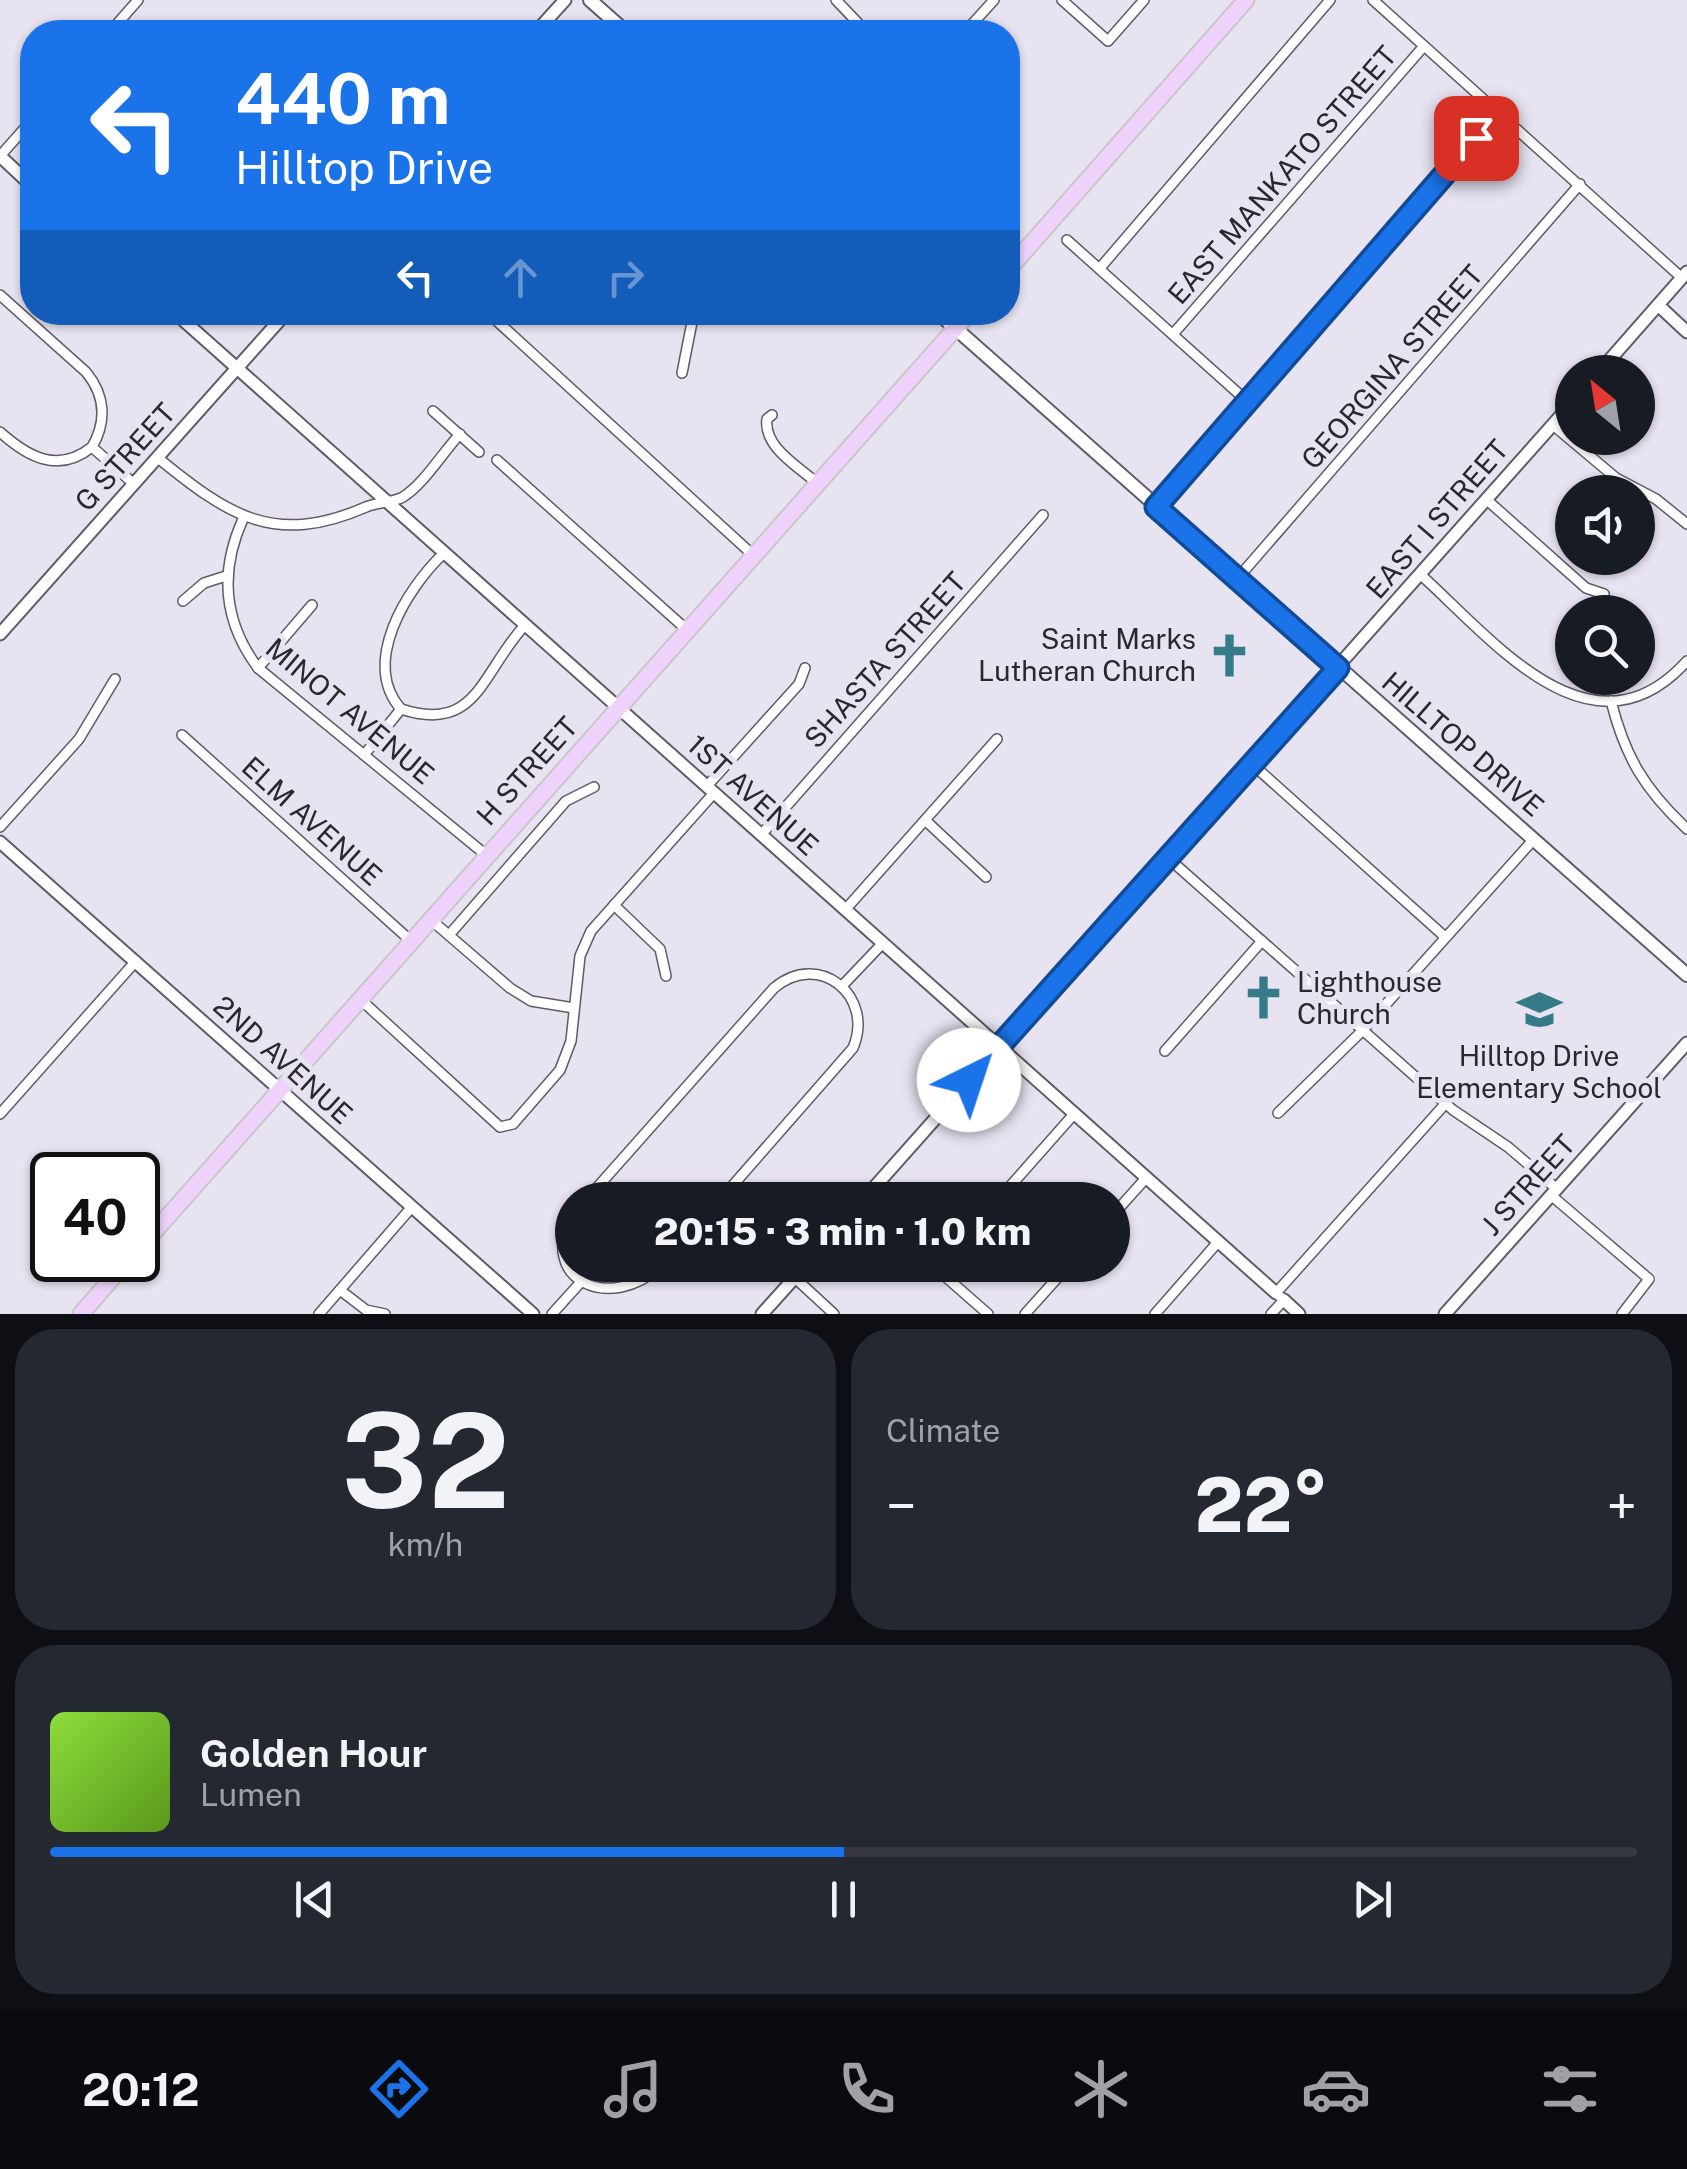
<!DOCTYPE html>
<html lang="en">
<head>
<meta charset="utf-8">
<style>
	body { margin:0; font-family:"Public Sans",sans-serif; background:#242831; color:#f1f3f6; height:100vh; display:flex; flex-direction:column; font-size:38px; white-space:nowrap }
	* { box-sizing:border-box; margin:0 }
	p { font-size:32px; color:#9ea1a6 }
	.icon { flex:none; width:55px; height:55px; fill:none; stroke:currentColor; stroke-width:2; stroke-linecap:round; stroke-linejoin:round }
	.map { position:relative; height:1314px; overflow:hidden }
	.panel { display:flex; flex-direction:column; gap:15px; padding:15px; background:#0d0f14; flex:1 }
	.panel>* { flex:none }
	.guide { position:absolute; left:20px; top:20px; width:1000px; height:305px; border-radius:40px; box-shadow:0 2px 8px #0004; background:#1a73e8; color:#fff; overflow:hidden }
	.needle { width:65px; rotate:330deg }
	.buttons { position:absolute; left:1555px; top:355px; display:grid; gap:20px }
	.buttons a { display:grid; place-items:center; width:100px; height:100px; border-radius:50%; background:#171b24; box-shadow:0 2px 8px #0004; font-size:50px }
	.speed { position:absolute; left:30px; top:1152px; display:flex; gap:20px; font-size:50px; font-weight:700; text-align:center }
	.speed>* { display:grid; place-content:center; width:130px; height:130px; border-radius:50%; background:#171b24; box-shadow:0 2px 8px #0004; line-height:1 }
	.speed .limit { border:5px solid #111; border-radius:15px; background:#fff; color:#111 }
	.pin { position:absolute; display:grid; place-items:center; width:85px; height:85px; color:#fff; margin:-42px; border-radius:20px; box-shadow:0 5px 15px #0006 }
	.me { position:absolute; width:110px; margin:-55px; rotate:41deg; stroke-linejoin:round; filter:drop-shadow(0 0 8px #0008) }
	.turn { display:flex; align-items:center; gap:35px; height:210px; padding:0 50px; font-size:45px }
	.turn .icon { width:130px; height:130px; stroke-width:2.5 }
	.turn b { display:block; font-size:70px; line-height:85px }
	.lanes { display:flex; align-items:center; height:95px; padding:0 50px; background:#0003; justify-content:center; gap:50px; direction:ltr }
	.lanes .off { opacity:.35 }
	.big { font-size:75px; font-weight:800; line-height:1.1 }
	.panel .tile { flex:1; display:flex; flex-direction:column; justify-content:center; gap:15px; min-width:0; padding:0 35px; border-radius:40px; background:#242831 }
	.panel .dial { align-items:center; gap:0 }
	.dial b { font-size:130px; line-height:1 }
	.song { display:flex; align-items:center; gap:30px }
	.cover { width:120px; height:120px; border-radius:15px; background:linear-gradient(135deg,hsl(90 70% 55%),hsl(90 70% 35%)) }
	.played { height:10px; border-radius:5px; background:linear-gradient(90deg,#1a73e8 50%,#363941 50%) }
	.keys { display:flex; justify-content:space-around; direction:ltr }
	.heat { display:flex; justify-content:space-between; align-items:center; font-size:55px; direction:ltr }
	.panel .tiles { flex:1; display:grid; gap:15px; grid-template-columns:1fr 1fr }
	.tile:last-child { grid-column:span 2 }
	.trip { position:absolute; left:555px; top:1182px; width:575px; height:100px; border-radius:50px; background:#171b24; box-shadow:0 2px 8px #0004; font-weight:800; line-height:100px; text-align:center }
	.menu { display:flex; height:160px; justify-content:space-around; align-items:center; background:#090b0e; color:#9ea1a6 }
	.menu .icon { width:70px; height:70px }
	.menu .selected { color:#1a73e8 }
	.menu b { font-size:45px; color:#f1f3f6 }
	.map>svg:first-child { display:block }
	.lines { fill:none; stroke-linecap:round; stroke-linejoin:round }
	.minor-casing { stroke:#5f5b67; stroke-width:12 }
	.tertiary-casing { stroke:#5f5b67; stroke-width:15 }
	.secondary-casing { stroke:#5f5b67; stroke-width:16 }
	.primary-casing { stroke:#c8c7c8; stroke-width:19 }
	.minor { stroke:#fff; stroke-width:9 }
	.tertiary { stroke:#fff; stroke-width:11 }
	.secondary { stroke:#fff; stroke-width:12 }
	.primary { stroke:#eed2fb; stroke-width:15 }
	.route-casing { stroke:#114b97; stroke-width:25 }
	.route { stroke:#1a73e8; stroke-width:18 }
	.labels { text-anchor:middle; stroke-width:10; stroke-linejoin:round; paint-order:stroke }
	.street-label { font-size:28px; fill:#2a282d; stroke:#e7e3f1 }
	.poi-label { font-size:28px; fill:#2a282d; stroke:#e7e3f1; text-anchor:end }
</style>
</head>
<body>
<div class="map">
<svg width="1687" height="1314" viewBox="0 0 1687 1314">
	<rect width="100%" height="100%" fill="#e7e3f1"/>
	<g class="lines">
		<defs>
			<g id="minor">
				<polyline points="836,0 858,23"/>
				<polyline points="1062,0 1108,41 1144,0"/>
				<polyline points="1373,0 1682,278"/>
				<polyline points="110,32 138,0"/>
				<polyline points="965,32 994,0"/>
				<polyline points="0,156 32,120"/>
				<polyline points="1067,240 1248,402"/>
				<polyline points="1100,268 1330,0"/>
				<path d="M 0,295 L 86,372 C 105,395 107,421 92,447 C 58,474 28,457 0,432"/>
				<polyline points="487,312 753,555"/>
				<polyline points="1174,333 1424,46"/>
				<polyline points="682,373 694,312"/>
				<polyline points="433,411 479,452"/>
				<path d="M 772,415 L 767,419 C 763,447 798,466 818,484"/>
				<polyline points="1553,425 1616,478 1656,499 1687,524"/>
				<polyline points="92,447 134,484"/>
				<path d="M 158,458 C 228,515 274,547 366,507 C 377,502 392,503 403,497 C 424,484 443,452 460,434"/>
				<polyline points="497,460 687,630"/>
				<polyline points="1487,500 1586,588 1604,594"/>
				<polyline points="1156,507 1499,112"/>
				<path d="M 243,519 C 219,572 223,621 258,668 L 486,855"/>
				<path d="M 1421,575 C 1493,640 1592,766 1687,661"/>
				<polyline points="1237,579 1580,184"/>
				<polyline points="183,601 204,583 226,576"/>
				<polyline points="258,668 312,605"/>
				<path d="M 1611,701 C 1625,757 1645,790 1687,829"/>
				<path d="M 401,709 C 360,663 407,588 444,553"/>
				<path d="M 401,709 C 477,734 481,673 525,625"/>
				<polyline points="182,735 411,941"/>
				<polyline points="364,755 401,709"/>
				<polyline points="1251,763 1444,936"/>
				<polyline points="707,786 799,684 805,668"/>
				<polyline points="925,820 986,877"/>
				<polyline points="0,827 79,739 115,679"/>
				<polyline points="761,835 1043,515"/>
				<polyline points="1167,857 1453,1110 1508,1147 1557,1189"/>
				<polyline points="614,905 660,949 666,976"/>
				<polyline points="845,910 997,739"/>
				<polyline points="430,919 510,988 531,1001 574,1008"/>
				<polyline points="449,935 566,801 594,787"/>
				<polyline points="842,986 882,944"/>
				<polyline points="360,999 500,1127 513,1124 560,1070 571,1041 580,956 591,931 714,793"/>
				<polyline points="1165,1051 1262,941"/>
				<polyline points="1278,1113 1362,1031 1534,839"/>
				<polyline points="0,1114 136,961"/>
				<polyline points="1552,1196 1649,1279 1622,1314"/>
				<path d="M 586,1200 L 774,988 C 819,950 875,996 853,1048 L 720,1200"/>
				<polyline points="998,1200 1074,1114"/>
				<path d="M 572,1215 C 537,1280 610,1314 662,1265"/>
				<polyline points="1112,1216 1146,1178"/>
				<polyline points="945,1265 947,1278 988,1314"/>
				<polyline points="795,1278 834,1314"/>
				<polyline points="340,1290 366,1310 385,1314"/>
				<polyline points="319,1314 411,1208"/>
				<polyline points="552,1314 580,1283"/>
				<polyline points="1025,1314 1069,1265"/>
				<polyline points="1155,1314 1218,1242"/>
				<polyline points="1271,1314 1284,1300 1276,1293 1446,1103"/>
			</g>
			<g id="tertiary">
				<polyline points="536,32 565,0"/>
				<polyline points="0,156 32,186"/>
				<polyline points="1658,305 1687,332"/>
				<polyline points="174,312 1276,1293"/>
				<polyline points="1599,372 1687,272"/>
				<polyline points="0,634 287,312"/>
				<polyline points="0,842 533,1314"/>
				<polyline points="863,1200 1572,403"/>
				<polyline points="1284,1300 1299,1314"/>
				<polyline points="762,1314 806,1265"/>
				<polyline points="1445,1314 1687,1043"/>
			</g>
			<g id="secondary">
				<polyline points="590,0 626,32"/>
				<polyline points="937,312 1687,975"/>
			</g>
			<g id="primary">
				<polyline points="1008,270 1246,0"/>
				<polyline points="138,1250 970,312"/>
				<polyline points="81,1314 128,1260"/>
			</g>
		</defs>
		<use href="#minor" class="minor-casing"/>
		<use href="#tertiary" class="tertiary-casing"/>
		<use href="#secondary" class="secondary-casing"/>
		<use href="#primary" class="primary-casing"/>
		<use href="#minor" class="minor"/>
		<use href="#tertiary" class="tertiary"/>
		<use href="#secondary" class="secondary"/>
		<use href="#primary" class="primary"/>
	</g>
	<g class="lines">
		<defs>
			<polyline id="route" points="969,1080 1338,668 1156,507 1476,138"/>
		</defs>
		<use href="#route" class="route-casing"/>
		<use href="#route" class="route"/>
	</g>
	<defs>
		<symbol id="church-bare" viewBox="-9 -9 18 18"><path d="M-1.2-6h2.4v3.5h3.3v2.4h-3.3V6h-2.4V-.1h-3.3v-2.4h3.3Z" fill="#367c88" stroke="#e7e3f1" stroke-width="2.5" paint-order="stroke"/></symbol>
		<symbol id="school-bare" viewBox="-9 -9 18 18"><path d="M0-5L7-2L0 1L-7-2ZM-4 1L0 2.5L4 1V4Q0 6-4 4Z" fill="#367c88" stroke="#e7e3f1" stroke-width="2.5" paint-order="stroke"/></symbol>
	</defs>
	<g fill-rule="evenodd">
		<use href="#church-bare" x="1198" y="624" width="63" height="63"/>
		<use href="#church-bare" x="1232" y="966" width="63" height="63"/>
		<use href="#school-bare" x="1508" y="978" width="63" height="63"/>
	</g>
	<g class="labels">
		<g class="street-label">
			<text transform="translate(1282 175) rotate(-49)" y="10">EAST MANKATO STREET</text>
			<text transform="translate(1392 367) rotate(-49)" y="10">GEORGINA STREET</text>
			<text transform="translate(125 457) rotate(-48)" y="10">G STREET</text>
			<text transform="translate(1437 519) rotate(-49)" y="10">EAST I STREET</text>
			<text transform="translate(885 660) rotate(-48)" y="10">SHASTA STREET</text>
			<text transform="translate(350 711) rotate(40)" y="10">MINOT AVENUE</text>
			<text transform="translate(1463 744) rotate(41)" y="10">HILLTOP DRIVE</text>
			<text transform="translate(527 771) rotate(-48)" y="10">H STREET</text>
			<text transform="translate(753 795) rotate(42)" y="10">1ST AVENUE</text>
			<text transform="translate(312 821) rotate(42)" y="10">ELM AVENUE</text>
			<text transform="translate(283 1060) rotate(42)" y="10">2ND AVENUE</text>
			<text transform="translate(1528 1185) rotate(-48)" y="10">J STREET</text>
		</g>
		<g class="poi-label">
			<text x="1196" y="649">Saint Marks<tspan x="1196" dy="32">Lutheran Church</tspan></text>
			<text x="1297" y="992" text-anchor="start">Lighthouse<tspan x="1297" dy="32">Church</tspan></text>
			<text x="1539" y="1066" text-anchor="middle">Hilltop Drive<tspan x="1539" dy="32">Elementary School</tspan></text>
		</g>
	</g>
</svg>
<div class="buttons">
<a><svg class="needle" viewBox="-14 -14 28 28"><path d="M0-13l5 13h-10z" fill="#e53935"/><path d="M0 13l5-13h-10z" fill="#9ea1a6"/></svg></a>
<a><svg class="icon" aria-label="sound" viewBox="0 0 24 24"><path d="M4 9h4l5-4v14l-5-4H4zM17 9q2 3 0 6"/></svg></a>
<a><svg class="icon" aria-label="search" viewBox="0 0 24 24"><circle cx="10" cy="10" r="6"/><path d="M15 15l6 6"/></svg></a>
</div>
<div class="speed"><div class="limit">40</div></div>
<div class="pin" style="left:1476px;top:138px;background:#d93025"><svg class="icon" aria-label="arrive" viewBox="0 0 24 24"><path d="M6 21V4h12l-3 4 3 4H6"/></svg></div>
<svg class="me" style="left:969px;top:1080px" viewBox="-20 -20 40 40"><circle r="19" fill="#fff"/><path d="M0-13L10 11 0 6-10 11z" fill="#1a73e8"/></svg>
<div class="trip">20:15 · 3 min · 1.0 km</div>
<div class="guide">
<div class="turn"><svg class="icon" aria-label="left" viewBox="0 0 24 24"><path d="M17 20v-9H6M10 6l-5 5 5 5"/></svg><div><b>440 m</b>Hilltop Drive</div></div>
<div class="lanes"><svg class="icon" aria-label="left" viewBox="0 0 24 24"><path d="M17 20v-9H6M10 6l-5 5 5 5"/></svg><svg class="icon off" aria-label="ahead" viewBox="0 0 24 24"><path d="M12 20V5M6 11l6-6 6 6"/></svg><svg class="icon off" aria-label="right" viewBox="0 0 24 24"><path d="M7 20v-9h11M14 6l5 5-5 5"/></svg></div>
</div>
</div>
<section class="panel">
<div class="tiles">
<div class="tile dial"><b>32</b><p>km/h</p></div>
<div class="tile"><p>Climate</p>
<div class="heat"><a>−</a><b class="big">22°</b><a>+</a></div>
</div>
<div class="tile">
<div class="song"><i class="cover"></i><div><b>Golden Hour</b><p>Lumen</p></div></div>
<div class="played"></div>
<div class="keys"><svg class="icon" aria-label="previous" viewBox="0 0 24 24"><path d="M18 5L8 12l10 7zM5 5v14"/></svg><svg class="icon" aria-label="pause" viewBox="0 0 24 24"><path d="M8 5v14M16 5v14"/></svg><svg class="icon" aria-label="next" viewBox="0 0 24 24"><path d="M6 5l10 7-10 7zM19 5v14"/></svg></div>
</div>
</div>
</section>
<nav class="menu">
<b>20:12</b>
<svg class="icon selected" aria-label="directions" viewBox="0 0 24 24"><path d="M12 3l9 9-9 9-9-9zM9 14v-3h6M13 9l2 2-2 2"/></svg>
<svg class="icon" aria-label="music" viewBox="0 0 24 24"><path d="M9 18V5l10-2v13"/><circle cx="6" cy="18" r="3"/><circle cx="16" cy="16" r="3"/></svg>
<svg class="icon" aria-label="phone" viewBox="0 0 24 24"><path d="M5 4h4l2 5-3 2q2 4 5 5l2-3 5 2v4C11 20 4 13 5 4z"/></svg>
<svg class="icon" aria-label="climate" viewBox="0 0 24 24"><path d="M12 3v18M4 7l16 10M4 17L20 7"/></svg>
<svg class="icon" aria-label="car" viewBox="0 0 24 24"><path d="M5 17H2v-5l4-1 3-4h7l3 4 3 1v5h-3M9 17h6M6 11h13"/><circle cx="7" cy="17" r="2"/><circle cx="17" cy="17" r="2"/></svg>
<svg class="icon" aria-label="filters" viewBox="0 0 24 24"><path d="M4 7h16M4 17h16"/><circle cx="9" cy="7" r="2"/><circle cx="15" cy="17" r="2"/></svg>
</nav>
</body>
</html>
